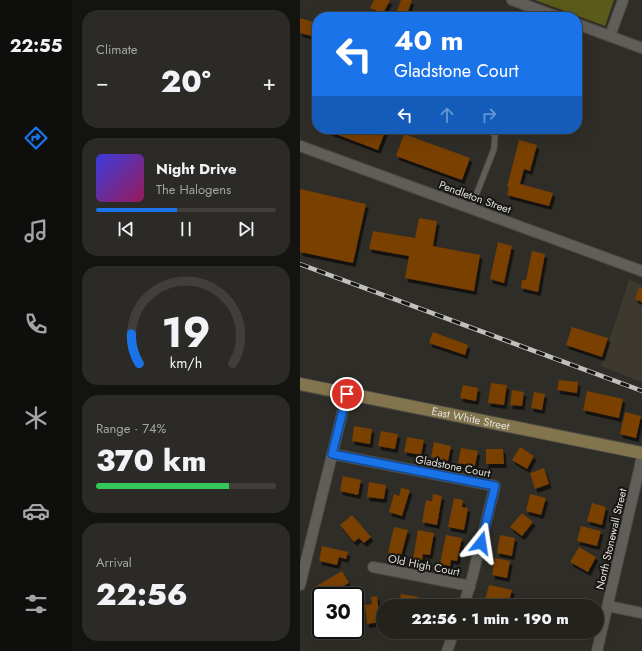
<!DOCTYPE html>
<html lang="en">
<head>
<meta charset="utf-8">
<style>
	body { margin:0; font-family:Jost,sans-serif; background:#2b2a26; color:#f1f3f6; height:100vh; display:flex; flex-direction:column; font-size:15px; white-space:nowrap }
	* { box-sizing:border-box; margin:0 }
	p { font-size:13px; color:#a3a4a4 }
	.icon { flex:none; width:22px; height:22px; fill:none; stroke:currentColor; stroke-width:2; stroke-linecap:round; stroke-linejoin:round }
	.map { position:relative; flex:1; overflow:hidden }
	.details { display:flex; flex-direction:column; gap:10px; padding:10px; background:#131310; width:228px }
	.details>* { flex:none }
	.hud { position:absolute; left:12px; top:12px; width:270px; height:122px; border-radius:16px; box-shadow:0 4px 16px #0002,0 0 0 1px #403f3b; background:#1a73e8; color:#fff; overflow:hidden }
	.speed { position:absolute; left:12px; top:587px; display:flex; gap:8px; font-size:20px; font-weight:700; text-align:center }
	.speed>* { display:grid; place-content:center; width:52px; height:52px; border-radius:50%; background:#23221d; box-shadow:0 4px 16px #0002,0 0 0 1px #403f3b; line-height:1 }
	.speed .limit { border:2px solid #111; border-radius:6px; background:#fff; color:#111 }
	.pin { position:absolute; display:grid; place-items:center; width:34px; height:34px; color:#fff; margin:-17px; border:2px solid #fff; border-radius:50%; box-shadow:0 1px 4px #0007 }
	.me { position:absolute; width:44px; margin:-22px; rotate:15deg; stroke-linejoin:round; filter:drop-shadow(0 0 3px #0008) }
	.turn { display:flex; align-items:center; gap:14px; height:84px; padding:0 16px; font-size:18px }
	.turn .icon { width:52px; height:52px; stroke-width:2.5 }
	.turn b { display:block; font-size:28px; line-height:34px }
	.lanes { display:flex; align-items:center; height:38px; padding:0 16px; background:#0003; justify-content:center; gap:20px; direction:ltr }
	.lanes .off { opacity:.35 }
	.big { font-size:30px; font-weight:800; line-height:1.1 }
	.details .card { flex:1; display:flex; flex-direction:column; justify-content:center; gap:6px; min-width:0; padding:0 14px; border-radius:16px; background:#2b2a26 }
	.details .dial { align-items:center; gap:0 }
	.dial svg { height:104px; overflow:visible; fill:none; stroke:#403f3b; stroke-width:7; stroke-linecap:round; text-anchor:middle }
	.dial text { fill:#f1f3f6; stroke:none }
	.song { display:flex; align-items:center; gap:12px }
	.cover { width:48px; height:48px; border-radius:6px; background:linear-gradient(135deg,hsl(240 70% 55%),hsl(330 70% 35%)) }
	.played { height:4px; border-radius:2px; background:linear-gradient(90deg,#1a73e8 45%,#403f3b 45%) }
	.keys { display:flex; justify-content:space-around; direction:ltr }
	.heat { display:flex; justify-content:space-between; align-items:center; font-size:22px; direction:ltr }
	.charge { height:6px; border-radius:3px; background:linear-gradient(90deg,#34c759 74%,#403f3b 0) }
	.trip { position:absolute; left:76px; top:599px; width:228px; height:40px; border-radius:20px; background:#23221d; box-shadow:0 4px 16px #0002,0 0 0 1px #403f3b; font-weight:800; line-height:40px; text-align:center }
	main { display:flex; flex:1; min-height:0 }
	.tab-bar { display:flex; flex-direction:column; width:72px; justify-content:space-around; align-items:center; background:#0e0e0c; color:#a3a4a4 }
	.tab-bar .icon { width:28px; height:28px }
	.tab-bar .current { color:#1a73e8 }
	.tab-bar b { font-size:18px; color:#f1f3f6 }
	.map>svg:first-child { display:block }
	.built { fill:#3d392e }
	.green { fill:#5a5b1a }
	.building { fill:#793f05; filter:url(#shadow) }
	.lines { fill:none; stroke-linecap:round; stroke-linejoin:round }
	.lane-casing { stroke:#4c4a45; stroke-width:7 }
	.street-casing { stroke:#4c4a45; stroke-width:12 }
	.secondary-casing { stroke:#4c4a45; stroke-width:14 }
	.lane { stroke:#605e58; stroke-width:5 }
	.street { stroke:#605e58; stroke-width:10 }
	.secondary { stroke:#82744d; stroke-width:12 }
	.rail-casing { stroke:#c1c0bc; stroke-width:4.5 }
	.rail { stroke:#161513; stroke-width:3; stroke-dasharray:9; stroke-linecap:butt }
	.route-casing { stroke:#114b97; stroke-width:10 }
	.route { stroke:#1a73e8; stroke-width:7 }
	.labels { text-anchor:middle; stroke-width:4; stroke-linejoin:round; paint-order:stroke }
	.street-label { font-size:11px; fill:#e1e0dc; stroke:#161513 }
</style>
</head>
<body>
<main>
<nav class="tab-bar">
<b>22:55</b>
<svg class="icon current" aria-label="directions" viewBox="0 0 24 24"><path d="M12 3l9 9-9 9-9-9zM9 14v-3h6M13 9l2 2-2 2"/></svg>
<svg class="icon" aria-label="music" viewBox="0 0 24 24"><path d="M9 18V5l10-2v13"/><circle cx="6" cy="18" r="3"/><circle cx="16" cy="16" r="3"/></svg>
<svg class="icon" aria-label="phone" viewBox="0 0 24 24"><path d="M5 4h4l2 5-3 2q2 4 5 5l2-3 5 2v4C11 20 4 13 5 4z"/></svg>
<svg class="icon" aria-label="climate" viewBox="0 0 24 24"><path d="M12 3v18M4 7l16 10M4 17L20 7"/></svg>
<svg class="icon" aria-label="car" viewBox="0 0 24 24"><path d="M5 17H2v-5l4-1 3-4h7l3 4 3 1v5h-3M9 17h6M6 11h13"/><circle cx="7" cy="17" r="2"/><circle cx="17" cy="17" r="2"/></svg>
<svg class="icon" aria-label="filters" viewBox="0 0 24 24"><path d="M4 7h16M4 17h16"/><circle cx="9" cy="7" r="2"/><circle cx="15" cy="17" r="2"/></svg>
</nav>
<section class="details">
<div class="card"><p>Climate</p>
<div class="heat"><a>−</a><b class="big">20°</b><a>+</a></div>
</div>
<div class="card">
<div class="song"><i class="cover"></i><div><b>Night Drive</b><p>The Halogens</p></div></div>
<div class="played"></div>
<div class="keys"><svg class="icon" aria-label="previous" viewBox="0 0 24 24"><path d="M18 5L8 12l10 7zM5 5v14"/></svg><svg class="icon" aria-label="pause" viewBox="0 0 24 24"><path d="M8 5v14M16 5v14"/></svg><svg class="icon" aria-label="next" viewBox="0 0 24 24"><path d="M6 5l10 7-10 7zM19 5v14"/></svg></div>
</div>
<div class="card dial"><svg viewBox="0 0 100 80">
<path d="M14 69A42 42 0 1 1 86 69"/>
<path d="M14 69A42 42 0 0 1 8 46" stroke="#1a73e8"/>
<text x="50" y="56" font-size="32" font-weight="700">19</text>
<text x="50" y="72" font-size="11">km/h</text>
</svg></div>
<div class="card"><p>Range · 74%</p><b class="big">370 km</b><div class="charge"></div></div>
<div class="card"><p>Arrival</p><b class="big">22:56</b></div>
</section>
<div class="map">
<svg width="342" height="651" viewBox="0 0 342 651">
	<defs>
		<filter id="shadow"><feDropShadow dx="2.5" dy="4" stdDeviation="0" flood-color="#0009"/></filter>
	</defs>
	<rect width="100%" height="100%" fill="#2f2d27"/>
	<polygon class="built" points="329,280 342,285 342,382 301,366"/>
	<polygon class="green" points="235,0 314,0 305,26"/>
	<g class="building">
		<polygon points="74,0 90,0 83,14 70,8"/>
		<polygon points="101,0 112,0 106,17 96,14"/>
		<polygon points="118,12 141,16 141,17 117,17"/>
		<polygon points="0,18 17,23 15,37 0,33"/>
		<polygon points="26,129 86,129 78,150 25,130"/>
		<polygon points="104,134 170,158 162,180 96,156"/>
		<polygon points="219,140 237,145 230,171 224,169 220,184 253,193 249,206 207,195 209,187 207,187"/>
		<polygon points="0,189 66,204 53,263 0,252"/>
		<polygon points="119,218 137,221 133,246 180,255 174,291 105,278 109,256 69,249 73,231 115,238"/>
		<polygon points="198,242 212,246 204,283 190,279"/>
		<polygon points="232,251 245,254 238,292 221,288 222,280 226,280"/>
		<polygon points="339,288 342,289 342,302 335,299"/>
		<polygon points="272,327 308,338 302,357 266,345"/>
		<polygon points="133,332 168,345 165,355 129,343"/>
		<polygon points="259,380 278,382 277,393 257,390"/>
		<polygon points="191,383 207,385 204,405 188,403"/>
		<polygon points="163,385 178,388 176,401 160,398"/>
		<polygon points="212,390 224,392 222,406 210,405"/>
		<polygon points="287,391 323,399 319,418 283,410"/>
		<polygon points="234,392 245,394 242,410 231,408"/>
		<polygon points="325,412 341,416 336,438 320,434"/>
		<polygon points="54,426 72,429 70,444 52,441"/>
		<polygon points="81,431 98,434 95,449 78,446"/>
		<polygon points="107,437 124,440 121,455 104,452"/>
		<polygon points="134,442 151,446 148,461 131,457"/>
		<polygon points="220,447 234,456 227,469 212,460"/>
		<polygon points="161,448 178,451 175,466 158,463"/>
		<polygon points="186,449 203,449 204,464 186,464"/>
		<polygon points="244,468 249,484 235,489 230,473"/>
		<polygon points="43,476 61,480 58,495 40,491"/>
		<polygon points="69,482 86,485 84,499 67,497"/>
		<polygon points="101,488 110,490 102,516 89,512 94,494 99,496"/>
		<polygon points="133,494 142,496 137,525 122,522 126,500 132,501"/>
		<polygon points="230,494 246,498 241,515 226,511"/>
		<polygon points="154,498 163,500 162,507 168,508 164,530 148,527"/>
		<polygon points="292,503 306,507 302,525 287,521"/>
		<polygon points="222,513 233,522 222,536 210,527"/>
		<polygon points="52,515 71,537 64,543 59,538 54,542 40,525"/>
		<polygon points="281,526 301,531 297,546 277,541"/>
		<polygon points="94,527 108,530 101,556 88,553"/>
		<polygon points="118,530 134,533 130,555 123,554 122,560 113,559"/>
		<polygon points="146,535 162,538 157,561 151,560 150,566 140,564"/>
		<polygon points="200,535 215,538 212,556 197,553"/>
		<polygon points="22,546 48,552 46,559 39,557 37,565 19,561"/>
		<polygon points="279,547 296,557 288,572 270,562"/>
		<polygon points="195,558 210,561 207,578 192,575"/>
		<polygon points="42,571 49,583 25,596 18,585"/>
		<polygon points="189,585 212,590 208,605 185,600"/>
		<polygon points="49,590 62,594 55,615 55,596 47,596"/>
		<polygon points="101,594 119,597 117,606 99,606"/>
		<polygon points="77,596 80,622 67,624 65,605 72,604 71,597"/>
	</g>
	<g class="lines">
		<defs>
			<polyline id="lane" points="171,208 194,149 195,136 190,129"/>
			<g id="street">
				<polyline points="212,0 258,17"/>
				<polyline points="277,24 342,48"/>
				<polyline points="310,36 323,0"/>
				<polyline points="0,146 342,271"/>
				<polyline points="32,454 195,486 170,586 163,606"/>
				<polyline points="73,567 170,586"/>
				<polyline points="0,585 47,394"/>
				<polyline points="308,606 342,613"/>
				<polyline points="147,651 154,632"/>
				<polyline points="297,651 342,457"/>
			</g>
			<g id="secondary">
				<path id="s1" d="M 0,384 L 342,453"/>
			</g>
		</defs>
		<use href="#lane" class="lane-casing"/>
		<use href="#street" class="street-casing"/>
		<use href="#secondary" class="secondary-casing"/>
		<use href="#lane" class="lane"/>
		<use href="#street" class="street"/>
		<use href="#secondary" class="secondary"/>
		<defs>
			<polyline id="rail" points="0,264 342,391"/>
		</defs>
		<use href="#rail" class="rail-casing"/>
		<use href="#rail" class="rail"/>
	</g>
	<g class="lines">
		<defs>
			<polyline id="route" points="47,394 32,454 195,486 181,543"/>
		</defs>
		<use href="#route" class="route-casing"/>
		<use href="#route" class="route"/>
	</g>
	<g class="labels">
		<g class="street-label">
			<text transform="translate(175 197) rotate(20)" y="4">Pendleton Street</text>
			<text dy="4" stroke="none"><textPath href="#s1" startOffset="174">East White Street</textPath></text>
			<text transform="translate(153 466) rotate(11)" y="4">Gladstone Court</text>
			<text transform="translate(311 539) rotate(-77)" y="4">North Stonewall Street</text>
			<text transform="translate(124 565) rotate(11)" y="4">Old High Court</text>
		</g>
	</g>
</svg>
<div class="speed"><div class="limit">30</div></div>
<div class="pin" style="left:47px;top:394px;background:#d93025"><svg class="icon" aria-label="arrive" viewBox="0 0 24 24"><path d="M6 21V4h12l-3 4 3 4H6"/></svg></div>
<svg class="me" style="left:181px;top:543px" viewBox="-20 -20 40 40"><path d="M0-17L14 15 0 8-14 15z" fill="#1a73e8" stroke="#fff" stroke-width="4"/></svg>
<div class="trip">22:56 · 1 min · 190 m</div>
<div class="hud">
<div class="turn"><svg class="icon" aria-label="left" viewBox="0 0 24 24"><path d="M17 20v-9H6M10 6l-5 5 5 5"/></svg><div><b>40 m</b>Gladstone Court</div></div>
<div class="lanes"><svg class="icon" aria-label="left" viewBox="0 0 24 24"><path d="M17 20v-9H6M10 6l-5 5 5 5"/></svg><svg class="icon off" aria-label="ahead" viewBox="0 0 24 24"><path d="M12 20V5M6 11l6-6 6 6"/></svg><svg class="icon off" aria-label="right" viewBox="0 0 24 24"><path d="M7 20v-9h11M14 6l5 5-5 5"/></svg></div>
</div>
</div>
</main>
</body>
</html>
